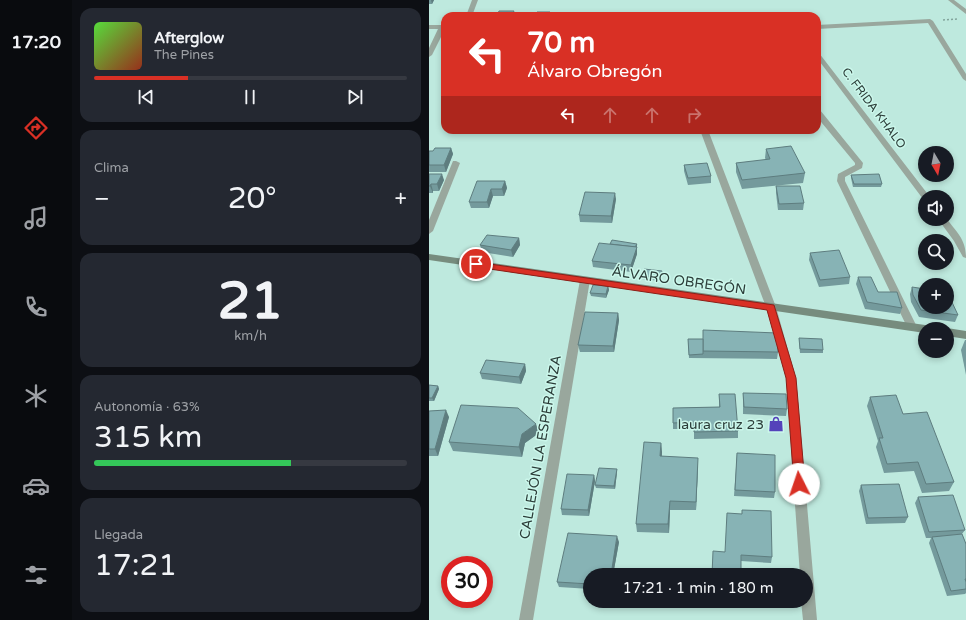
<!DOCTYPE html>
<html lang="es">
<head>
<meta charset="utf-8">
<style>
	body { margin:0; font-family:"Varela Round",sans-serif; background:#242831; color:#f1f3f6; height:100vh; display:flex; flex-direction:column; font-size:15px; white-space:nowrap }
	* { box-sizing:border-box; margin:0 }
	p { font-size:13px; color:#9ea1a6 }
	.icon { flex:none; width:22px; height:22px; fill:none; stroke:currentColor; stroke-width:2; stroke-linecap:round; stroke-linejoin:round }
	.map { position:relative; flex:1; overflow:hidden }
	.panel { display:flex; flex-direction:column; gap:8px; padding:8px; background:#0d0f14; width:357px }
	.panel>* { flex:none }
	.guide { position:absolute; left:12px; top:12px; width:380px; height:122px; border-radius:12px; box-shadow:0 2px 6px #0003; background:#d93025; color:#fff; overflow:hidden }
	.needle { width:26px; rotate:170deg }
	.fabs { position:absolute; left:489px; top:146px; display:grid; gap:8px }
	.fabs a { display:grid; place-items:center; width:36px; height:36px; border-radius:50%; background:#171b24; box-shadow:0 2px 6px #0003; font-size:20px }
	.speed { position:absolute; left:12px; top:556px; display:flex; gap:8px; font-size:20px; font-weight:700; text-align:center }
	.speed>* { display:grid; place-content:center; width:52px; height:52px; border-radius:50%; background:#171b24; box-shadow:0 2px 6px #0003; line-height:1 }
	.speed .limit { border:6px solid #d22; background:#fff; color:#111 }
	.pin { position:absolute; display:grid; place-items:center; width:34px; height:34px; color:#fff; margin:-17px; border:2px solid #fff; border-radius:50%; box-shadow:0 1px 4px #0007 }
	.me { position:absolute; width:44px; margin:-22px; rotate:356deg; stroke-linejoin:round; filter:drop-shadow(0 0 3px #0008) }
	.turn { display:flex; align-items:center; gap:14px; height:84px; padding:0 20px; font-size:18px }
	.turn .icon { width:52px; height:52px; stroke-width:2.5 }
	.turn b { display:block; font-size:28px; line-height:34px }
	.lanes { display:flex; align-items:center; height:38px; padding:0 20px; background:#0003; justify-content:center; gap:20px; direction:ltr }
	.lanes .off { opacity:.35 }
	.big { font-size:30px; font-weight:600; line-height:1.1 }
	.panel .tile { flex:1; display:flex; flex-direction:column; justify-content:center; gap:6px; min-width:0; padding:0 14px; border-radius:12px; background:#242831 }
	.panel .dial { align-items:center; gap:0 }
	.dial b { font-size:52px; line-height:1 }
	.song { display:flex; align-items:center; gap:12px }
	.cover { width:48px; height:48px; border-radius:6px; background:linear-gradient(135deg,hsl(110 70% 55%),hsl(10 70% 35%)) }
	.played { height:4px; border-radius:2px; background:linear-gradient(90deg,#d93025 30%,#363941 30%) }
	.keys { display:flex; justify-content:space-around; direction:ltr }
	.heat { display:flex; justify-content:space-between; align-items:center; font-size:22px; direction:ltr }
	.charge { height:6px; border-radius:3px; background:linear-gradient(90deg,#34c759 63%,#363941 0) }
	.trip { position:absolute; left:154px; top:568px; width:230px; height:40px; border-radius:20px; background:#171b24; box-shadow:0 2px 6px #0003; font-weight:600; line-height:40px; text-align:center }
	main { display:flex; flex:1; min-height:0 }
	.tabs { display:flex; flex-direction:column; width:72px; justify-content:space-around; align-items:center; background:#090b0e; color:#9ea1a6 }
	.tabs .icon { width:28px; height:28px }
	.tabs .active { color:#d93025 }
	.tabs b { font-size:18px; color:#f1f3f6 }
	.map>svg:first-child { display:block }
	.lines { fill:none; stroke-linecap:round; stroke-linejoin:round }
	.path { stroke:#83a49c; stroke-width:1.5; stroke-dasharray:2 2; stroke-linecap:butt }
	.street { fill:#99a79d; fill-rule:evenodd }
	.secondary { fill:#778c7e; fill-rule:evenodd }
	.wall { fill:#749a9c }
	.shaded-wall { fill:#5e7d7f }
	.building { fill:#87b3b5; stroke:#5e7d7f }
	.route { fill:#d93025; stroke:#8d1f18 }
	.labels { text-anchor:middle; stroke-width:3; stroke-linejoin:round; paint-order:stroke }
	.far-street-label { font-size:12px; fill:#2b3c38; stroke:#cbf7eb }
	.street-label { font-size:14px; fill:#2b3c38; stroke:#cbf7eb }
	.poi-label { font-size:14px; fill:#2b3c38; stroke:#cbf7eb; text-anchor:end }
</style>
</head>
<body>
<main>
<nav class="tabs">
<b>17:20</b>
<svg class="icon active" aria-label="directions" viewBox="0 0 24 24"><path d="M12 3l9 9-9 9-9-9zM9 14v-3h6M13 9l2 2-2 2"/></svg>
<svg class="icon" aria-label="music" viewBox="0 0 24 24"><path d="M9 18V5l10-2v13"/><circle cx="6" cy="18" r="3"/><circle cx="16" cy="16" r="3"/></svg>
<svg class="icon" aria-label="phone" viewBox="0 0 24 24"><path d="M5 4h4l2 5-3 2q2 4 5 5l2-3 5 2v4C11 20 4 13 5 4z"/></svg>
<svg class="icon" aria-label="climate" viewBox="0 0 24 24"><path d="M12 3v18M4 7l16 10M4 17L20 7"/></svg>
<svg class="icon" aria-label="car" viewBox="0 0 24 24"><path d="M5 17H2v-5l4-1 3-4h7l3 4 3 1v5h-3M9 17h6M6 11h13"/><circle cx="7" cy="17" r="2"/><circle cx="17" cy="17" r="2"/></svg>
<svg class="icon" aria-label="filters" viewBox="0 0 24 24"><path d="M4 7h16M4 17h16"/><circle cx="9" cy="7" r="2"/><circle cx="15" cy="17" r="2"/></svg>
</nav>
<section class="panel">
<div class="tile">
<div class="song"><i class="cover"></i><div><b>Afterglow</b><p>The Pines</p></div></div>
<div class="played"></div>
<div class="keys"><svg class="icon" aria-label="previous" viewBox="0 0 24 24"><path d="M18 5L8 12l10 7zM5 5v14"/></svg><svg class="icon" aria-label="pause" viewBox="0 0 24 24"><path d="M8 5v14M16 5v14"/></svg><svg class="icon" aria-label="next" viewBox="0 0 24 24"><path d="M6 5l10 7-10 7zM19 5v14"/></svg></div>
</div>
<div class="tile"><p>Clima</p>
<div class="heat"><a>−</a><b class="big">20°</b><a>+</a></div>
</div>
<div class="tile dial"><b>21</b><p>km/h</p></div>
<div class="tile"><p>Autonomía · 63%</p><b class="big">315 km</b><div class="charge"></div></div>
<div class="tile"><p>Llegada</p><b class="big">17:21</b></div>
</section>
<div class="map">
<svg width="537" height="620" viewBox="0 0 537 620">
	<rect width="100%" height="100%" fill="#bee9de"/>
	<g class="lines">
		<polyline class="path" points="514,20 529,19"/>
		<g class="street">
			<polygon points="43,0 49,0 43,16 37,16"/>
			<polygon points="519,0 525,0 537,9 537,14"/>
			<polygon points="501,19 504,21 537,74 537,81 534,79 499,23 388,29 388,25"/>
			<polygon points="0,25 16,25 16,29 3,55 0,57 0,48 9,29 0,29"/>
			<polygon points="388,52 390,53 501,197 496,197 496,199 494,199 388,58"/>
			<polygon points="388,110 391,110 434,163 433,168 416,177 416,181 488,327 487,330 479,330 478,327 408,181 409,174 426,165 426,163 388,117"/>
			<polygon points="271,130 279,130 347,307 367,378 388,620 374,620 372,601 377,601 377,575 371,575 357,378 337,307"/>
			<polygon points="24,161 27,161 31,163 4,231 0,234 0,220"/>
			<path d="M 509,219 L 518,219 C 528,233 537,239 537,258 L 534,257 L 525,241 Z"/>
			<polygon points="156,277 161,280 104,620 90,620 151,280"/>
		</g>
		<g class="secondary">
			<polygon points="0,254 496,325 500,326 501,329 496,329 496,333 0,260"/>
			<polygon points="518,328 537,331 537,339 518,336 518,329 515,329"/>
		</g>
	</g>
	<g class="wall">
		<polygon points="0,0 5,0 3,4 0,4"/>
		<polygon points="22,148 24,154 17,172 0,172 0,151 4,151"/>
		<polygon points="337,149 376,173 374,183 313,189 307,172 307,163 337,160 336,158"/>
		<polygon points="255,165 282,176 282,183 259,185 255,171"/>
		<polygon points="0,174 15,180 10,191 4,191 4,193 0,193"/>
		<polygon points="422,175 453,184 452,187 424,187 422,178"/>
		<polygon points="76,181 78,188 75,196 64,196 60,208 42,208 40,202"/>
		<polygon points="347,186 375,203 374,210 349,210 347,193"/>
		<polygon points="187,199 183,223 151,222 150,215"/>
		<polygon points="90,238 91,245 84,257 53,252 51,245"/>
		<polygon points="181,244 208,244 208,254 202,272 164,267 163,261"/>
		<polygon points="381,253 421,277 420,284 390,287 380,260"/>
		<polygon points="233,274 232,281 213,279 213,276"/>
		<polygon points="429,277 449,292 473,308 471,314 436,309 427,284"/>
		<polygon points="179,286 180,290 177,298 162,296 161,293"/>
		<polygon points="483,287 529,315 526,322 490,317 482,302 481,294"/>
		<polygon points="189,313 190,320 185,352 151,352 149,345"/>
		<polygon points="370,338 394,350 394,353 371,353 370,341"/>
		<polygon points="259,339 349,352 348,359 260,358"/>
		<polygon points="536,340 537,340 537,375 532,350"/>
		<polygon points="96,364 97,371 92,384 53,379 51,373"/>
		<polygon points="0,385 9,386 10,389 5,401 0,401"/>
		<polygon points="314,393 358,409 357,416 314,414"/>
		<polygon points="290,394 309,431 309,438 265,439 265,429 244,429 244,408 290,407"/>
		<polygon points="441,397 474,414 525,482 520,491 493,493 485,471 455,473 447,447 449,441 438,406"/>
		<polygon points="0,411 20,417 9,456 0,456"/>
		<polygon points="110,433 96,443 93,457 24,451 20,442"/>
		<polygon points="232,443 233,456 269,467 267,510 241,510 240,533 208,532 207,524"/>
		<polygon points="308,453 346,492 345,498 305,496"/>
		<polygon points="188,469 188,472 186,489 167,488 166,485"/>
		<polygon points="165,475 166,481 160,516 133,515 132,509"/>
		<polygon points="432,485 479,517 476,523 437,524 430,491"/>
		<polygon points="489,497 536,530 533,534 537,544 537,593 536,594 518,596 500,543 502,538 497,538 486,503"/>
		<polygon points="313,510 343,557 342,563 312,561"/>
		<polygon points="190,542 184,575 161,575 161,589 130,587 128,582"/>
	</g>
	<g class="shaded-wall">
		<polygon points="2,0 5,0 3,4"/>
		<polygon points="22,148 24,154 17,172 15,165"/>
		<polygon points="13,174 15,180 10,191 8,184"/>
		<polygon points="76,181 78,188 75,196 73,189"/>
		<polygon points="2,184 4,191 4,193 1,186"/>
		<polygon points="62,189 64,196 60,208 58,202"/>
		<polygon points="186,193 187,199 183,223 182,216"/>
		<polygon points="90,238 91,245 84,257 82,250"/>
		<polygon points="208,244 208,254 202,272 202,265 205,251"/>
		<polygon points="179,286 180,290 177,298 177,294"/>
		<polygon points="189,313 190,320 185,352 184,346"/>
		<polygon points="96,364 97,371 92,384 90,377"/>
		<polygon points="9,386 10,389 5,401 3,398"/>
		<polygon points="17,410 20,417 9,456 6,449"/>
		<polygon points="107,424 110,433 96,443 93,457 90,447 93,434"/>
		<polygon points="232,443 233,452 232,466 231,456"/>
		<polygon points="269,458 269,467 267,510 267,502"/>
		<polygon points="188,469 188,472 186,489 185,486"/>
		<polygon points="165,475 166,481 160,516 159,510"/>
		<polygon points="241,501 241,510 240,533 239,524"/>
		<polygon points="188,536 190,542 184,575 182,575"/>
	</g>
	<g class="building">
		<polygon points="70,11 85,11 83,16 68,16"/>
		<polygon points="108,12 121,12 120,16 107,15"/>
		<polygon points="362,146 376,173 313,180 307,163 341,159 337,149"/>
		<polygon points="6,148 22,148 15,165 0,165 0,151 4,151"/>
		<polygon points="278,163 282,176 259,178 255,165"/>
		<polygon points="0,174 13,174 8,184 2,184 1,186 0,186"/>
		<polygon points="450,174 453,184 425,184 422,175"/>
		<polygon points="48,181 76,181 73,189 62,189 58,202 40,202"/>
		<polygon points="347,186 371,186 375,203 350,204"/>
		<polygon points="156,192 186,193 182,216 150,215"/>
		<polygon points="58,235 90,238 82,250 51,245"/>
		<polygon points="183,240 208,244 206,247 181,244"/>
		<polygon points="170,243 208,247 202,265 163,261"/>
		<polygon points="410,250 421,277 391,280 381,253"/>
		<polygon points="215,269 233,271 232,277 213,276"/>
		<polygon points="429,277 442,277 449,292 468,292 473,308 438,302"/>
		<polygon points="164,285 179,286 177,294 161,293"/>
		<polygon points="483,287 496,289 496,307 518,307 518,298 521,298 529,315 492,310 484,295"/>
		<polygon points="156,312 189,313 184,346 149,345"/>
		<polygon points="274,330 348,333 349,352 274,351"/>
		<polygon points="370,338 393,339 394,350 371,349"/>
		<polygon points="259,339 274,339 274,354 260,355"/>
		<polygon points="57,360 96,364 90,377 51,373"/>
		<polygon points="0,385 9,386 3,398 0,398"/>
		<polygon points="314,393 357,394 358,409 315,407"/>
		<polygon points="290,394 306,394 309,431 265,432 265,422 244,423 244,408 291,407"/>
		<polygon points="467,395 474,414 498,412 525,482 497,484 489,462 458,464 450,438 454,438 441,397"/>
		<polygon points="32,405 89,408 107,424 93,434 90,447 20,442"/>
		<polygon points="17,410 6,449 0,449 0,411"/>
		<polygon points="215,442 232,443 231,456 269,458 267,502 241,501 239,524 207,524"/>
		<polygon points="308,453 346,455 346,492 306,490"/>
		<polygon points="170,468 188,469 185,486 166,485"/>
		<polygon points="138,474 165,475 159,510 132,509"/>
		<polygon points="470,484 479,517 439,518 432,485"/>
		<polygon points="524,495 536,530 500,532 489,497"/>
		<polygon points="313,510 342,511 343,557 312,555 312,575 283,575 284,551 296,552 298,513 313,514"/>
		<polygon points="139,533 188,536 182,575 161,575 161,584 128,582"/>
		<polygon points="533,534 537,544 537,579 536,579 537,582 537,589 522,591 503,537"/>
	</g>
	<polygon class="route" points="44,262 47,262 345,305 367,378 376,484 374,487 370,489 366,487 365,484 357,378 338,310 47,267 43,264"/>
	<defs>
		<symbol id="shop-bare" viewBox="-9 -9 18 18"><path d="M-5-2.5h2.3a2.7 3.5 0 0 1 5.4 0H5L5.5 6h-11ZM-1.5-2.5h3a1.5 2.3 0 0 0-3 0Z" fill="#5442ba" stroke="#cbf7eb" stroke-width="2.5" paint-order="stroke"/></symbol>
	</defs>
	<g fill-rule="evenodd">
		<use href="#shop-bare" x="336" y="413" width="22" height="22"/>
	</g>
	<g class="labels">
		<g class="far-street-label">
			<text transform="translate(445 108) rotate(53)" y="4">C. FRIDA KHALO</text>
		</g>
		<g class="street-label">
			<text transform="translate(250 280) rotate(8)" y="5">ÁLVARO OBREGÓN</text>
			<text transform="translate(111 447) rotate(-80)" y="5">CALLEJÓN LA ESPERANZA</text>
		</g>
		<g class="poi-label">
			<text x="335" y="429">laura cruz 23</text>
		</g>
	</g>
</svg>
<div class="fabs">
<a><svg class="needle" viewBox="-14 -14 28 28"><path d="M0-13l5 13h-10z" fill="#e53935"/><path d="M0 13l5-13h-10z" fill="#9ea1a6"/></svg></a>
<a><svg class="icon" aria-label="sound" viewBox="0 0 24 24"><path d="M4 9h4l5-4v14l-5-4H4zM17 9q2 3 0 6"/></svg></a>
<a><svg class="icon" aria-label="search" viewBox="0 0 24 24"><circle cx="10" cy="10" r="6"/><path d="M15 15l6 6"/></svg></a>
<a>+</a>
<a>−</a>
</div>
<div class="speed"><div class="limit">30</div></div>
<div class="pin" style="left:47px;top:264px;background:#d93025"><svg class="icon" aria-label="arrive" viewBox="0 0 24 24"><path d="M6 21V4h12l-3 4 3 4H6"/></svg></div>
<svg class="me" style="left:370px;top:484px" viewBox="-20 -20 40 40"><circle r="19" fill="#fff"/><path d="M0-13L10 11 0 6-10 11z" fill="#d93025"/></svg>
<div class="trip">17:21 · 1 min · 180 m</div>
<div class="guide">
<div class="turn"><svg class="icon" aria-label="left" viewBox="0 0 24 24"><path d="M17 20v-9H6M10 6l-5 5 5 5"/></svg><div><b>70 m</b>Álvaro Obregón</div></div>
<div class="lanes"><svg class="icon" aria-label="left" viewBox="0 0 24 24"><path d="M17 20v-9H6M10 6l-5 5 5 5"/></svg><svg class="icon off" aria-label="ahead" viewBox="0 0 24 24"><path d="M12 20V5M6 11l6-6 6 6"/></svg><svg class="icon off" aria-label="ahead" viewBox="0 0 24 24"><path d="M12 20V5M6 11l6-6 6 6"/></svg><svg class="icon off" aria-label="right" viewBox="0 0 24 24"><path d="M7 20v-9h11M14 6l5 5-5 5"/></svg></div>
</div>
</div>
</main>
</body>
</html>
